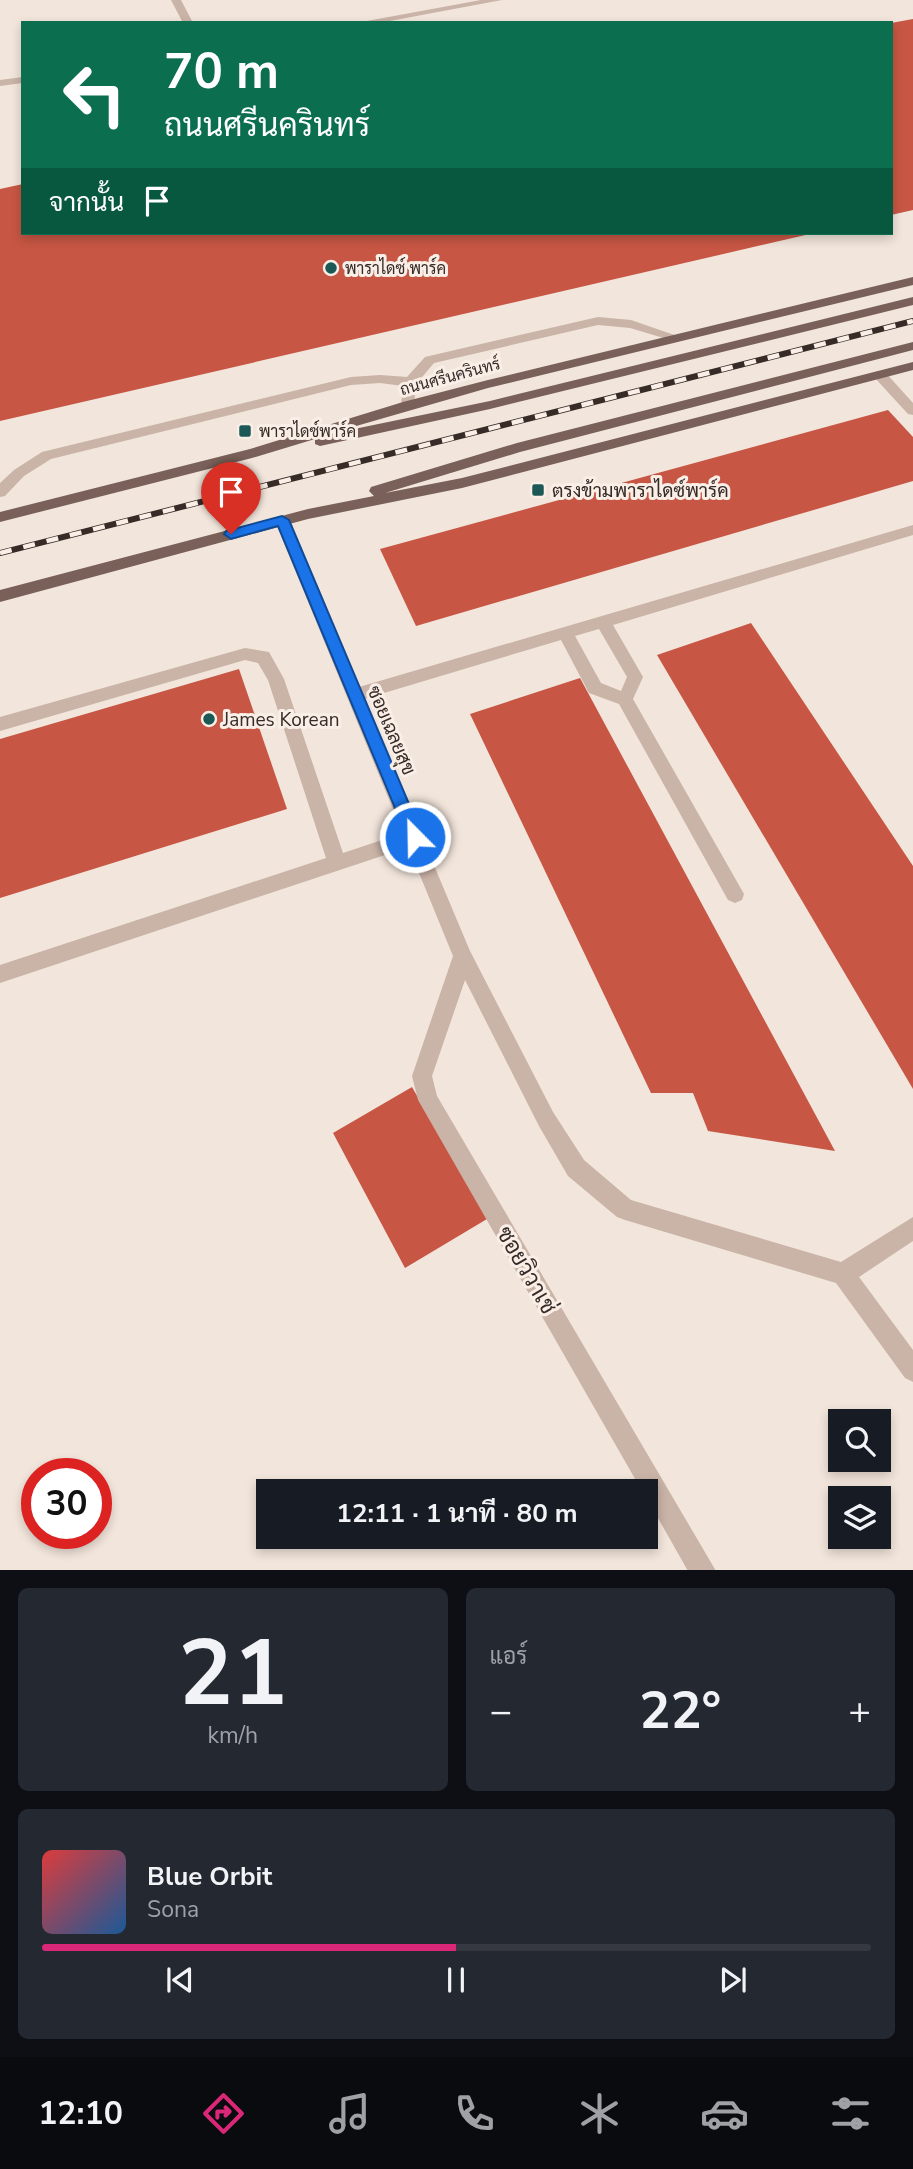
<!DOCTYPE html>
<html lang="th">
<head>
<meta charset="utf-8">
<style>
	body { margin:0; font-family:"Nunito Sans",Sarabun,sans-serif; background:#242831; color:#f1f3f6; height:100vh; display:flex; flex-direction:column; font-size:26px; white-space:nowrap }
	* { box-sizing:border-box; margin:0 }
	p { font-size:23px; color:#9ea1a6 }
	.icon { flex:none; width:38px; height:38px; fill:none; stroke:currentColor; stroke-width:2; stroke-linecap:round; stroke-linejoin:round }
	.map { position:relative; height:1570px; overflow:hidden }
	.details { display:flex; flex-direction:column; gap:18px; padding:18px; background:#0d0f14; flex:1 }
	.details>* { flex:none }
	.guide { position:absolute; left:21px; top:21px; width:872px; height:214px; border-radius:0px; box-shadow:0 4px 10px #0003; background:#0b6e4f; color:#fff; overflow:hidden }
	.controls { position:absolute; left:828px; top:1409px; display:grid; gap:14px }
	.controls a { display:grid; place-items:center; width:63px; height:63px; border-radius:0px; background:#171b24; box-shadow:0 4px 10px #0003; font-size:35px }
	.speed { position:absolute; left:21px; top:1458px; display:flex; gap:14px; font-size:35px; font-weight:700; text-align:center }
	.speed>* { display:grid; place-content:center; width:91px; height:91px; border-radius:50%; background:#171b24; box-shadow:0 4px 10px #0003; line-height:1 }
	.speed .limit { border:10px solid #d22; background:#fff; color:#111 }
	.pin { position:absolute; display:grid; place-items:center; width:60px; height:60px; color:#fff; margin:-72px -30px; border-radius:50% 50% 50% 0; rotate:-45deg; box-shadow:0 0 7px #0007 }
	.pin .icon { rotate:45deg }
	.me { position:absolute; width:77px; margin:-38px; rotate:337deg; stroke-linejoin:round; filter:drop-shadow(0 0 5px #0008) }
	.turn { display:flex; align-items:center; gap:24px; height:147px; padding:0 28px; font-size:32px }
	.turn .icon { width:91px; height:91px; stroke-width:2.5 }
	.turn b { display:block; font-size:49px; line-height:60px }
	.then { display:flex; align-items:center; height:66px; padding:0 28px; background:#0003; gap:14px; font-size:26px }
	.big { font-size:52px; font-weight:700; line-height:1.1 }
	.details .card { flex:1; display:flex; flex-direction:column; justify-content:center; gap:10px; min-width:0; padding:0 24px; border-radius:10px; background:#242831 }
	.details .dial { align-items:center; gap:0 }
	.dial b { font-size:91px; line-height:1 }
	.song { display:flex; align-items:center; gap:21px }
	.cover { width:84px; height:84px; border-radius:10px; background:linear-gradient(135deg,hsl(0 70% 55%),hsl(210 70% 35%)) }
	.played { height:7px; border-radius:4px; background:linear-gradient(90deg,#db2777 50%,#363941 50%) }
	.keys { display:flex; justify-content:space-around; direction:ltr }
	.heat { display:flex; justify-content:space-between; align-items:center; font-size:38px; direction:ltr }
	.details .tiles { flex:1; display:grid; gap:18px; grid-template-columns:1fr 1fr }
	.card:last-child { grid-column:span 2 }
	.trip { position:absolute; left:256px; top:1479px; width:402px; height:70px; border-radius:0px; background:#171b24; box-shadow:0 4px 10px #0003; font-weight:700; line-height:70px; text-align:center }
	.menu { display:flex; height:112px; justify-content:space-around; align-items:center; background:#090b0e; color:#9ea1a6 }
	.menu .icon { width:49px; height:49px }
	.menu .selected { color:#db2777 }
	.menu b { font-size:32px; color:#f1f3f6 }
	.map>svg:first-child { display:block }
	.building { fill:#c75644 }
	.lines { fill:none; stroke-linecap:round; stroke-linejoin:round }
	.service { fill:#cab3a7; fill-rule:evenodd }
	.minor { fill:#cab3a7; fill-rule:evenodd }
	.primary { fill:#796058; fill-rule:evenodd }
	.rail-casing { stroke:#372b28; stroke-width:6 }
	.rail { stroke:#faefe7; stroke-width:4.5; stroke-dasharray:12; stroke-linecap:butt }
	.route { fill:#1a73e8; stroke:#114b97; stroke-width:2 }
	.poi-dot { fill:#1c5956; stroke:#faefe7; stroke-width:2.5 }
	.labels { text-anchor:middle; stroke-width:6; stroke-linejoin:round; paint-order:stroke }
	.far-poi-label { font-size:16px; fill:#372b28; stroke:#faefe7; text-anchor:start }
	.far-street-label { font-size:16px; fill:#372b28; stroke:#faefe7 }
	.poi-label { font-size:19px; fill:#372b28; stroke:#faefe7; text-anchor:start }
	.street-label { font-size:19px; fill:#372b28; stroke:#faefe7 }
	.near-street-label { font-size:23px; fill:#372b28; stroke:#faefe7 }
</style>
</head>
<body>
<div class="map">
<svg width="913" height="1571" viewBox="0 0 913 1571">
	<rect width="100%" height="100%" fill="#f2e5db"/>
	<g class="building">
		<polygon points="913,19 913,210 891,215 891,23"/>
		<polygon points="23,184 23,233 810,234 0,421 0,189"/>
		<polygon points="888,410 913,437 913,481 416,626 380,549"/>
		<polygon points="751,623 913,866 913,1089 657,655"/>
		<polygon points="239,669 287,809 0,898 0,739"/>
		<polygon points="580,678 835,1151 708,1131 693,1093 651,1093 470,714"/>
		<polygon points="412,1087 487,1219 405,1268 333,1133"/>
	</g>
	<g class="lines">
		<g class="service">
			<polygon points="598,317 631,320 683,338 677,342 630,328 598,325 434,363 417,383 413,408 408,409 401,405 403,386 380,383 351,385 51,459 24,476 5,496 0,497 0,483 14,470 42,452 351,377 380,375 407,377 425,357"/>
			<polygon points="245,648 269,652 284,679 343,853 415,829 421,831 424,837 421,843 0,983 0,965 326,858 268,680 258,663 245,660 0,731 0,717"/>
		</g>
		<g class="minor">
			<polygon points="171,0 181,0 193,23 183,23"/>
			<polygon points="481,0 502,0 379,23 356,23"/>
			<polygon points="23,77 23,83 0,86 0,80"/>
			<polygon points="880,371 885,372 913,403 913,415 908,414 875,378 875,372"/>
			<path d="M 282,516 L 289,521 L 359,687 L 913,525 L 913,535 L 613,625 L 643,677 L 633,699 L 744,894 L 742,900 L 735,903 L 728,900 L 619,704 L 589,693 L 561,640 L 364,699 L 470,951 L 553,1112 L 584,1160 L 631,1200 L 841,1262 L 913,1217 L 913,1241 L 859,1277 L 913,1350 L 913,1382 L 905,1378 L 836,1283 L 625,1220 L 617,1217 L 568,1176 L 539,1126 L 465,980 L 432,1076 L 437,1096 L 716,1571 L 688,1571 L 646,1497 L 646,1491 L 642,1491 L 418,1100 L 412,1076 L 453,956 L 275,521 ZM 599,629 L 627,677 L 621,691 L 601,683 L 575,636 Z"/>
		</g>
		<g class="primary">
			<polygon points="913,277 913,285 488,388 325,435 490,401 913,297 913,305 490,409 320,446 315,444 315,439 252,458 0,522 0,512 250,449 403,402 488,380"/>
			<polygon points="913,342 913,350 520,452 385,493 462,478 913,362 913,370 462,488 308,519 0,602 0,590 308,509 374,496 369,491 371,487 517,443"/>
		</g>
		<defs>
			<polyline id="rail" points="0,553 913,321"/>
		</defs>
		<use href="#rail" class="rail-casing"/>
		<use href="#rail" class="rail"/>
	</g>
	<polygon class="route" points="282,516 289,520 423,837 421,842 415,844 409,842 407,837 278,526 231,539 224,534 226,531"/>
	<g class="poi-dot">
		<circle cx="331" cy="268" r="7"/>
		<rect x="238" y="424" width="14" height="14" rx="3.5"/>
		<rect x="531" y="483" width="14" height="14" rx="3.5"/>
		<circle cx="209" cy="719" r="7"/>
	</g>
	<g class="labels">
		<g class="far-poi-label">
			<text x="345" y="274">พาราไดซ์ พาร์ค</text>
			<text x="259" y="437">พาราไดซ์พาร์ค</text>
		</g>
		<g class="far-street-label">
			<text transform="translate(450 376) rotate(-15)" y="6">ถนนศรีนครินทร์</text>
		</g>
		<g class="poi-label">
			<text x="552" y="497">ตรงข้ามพาราไดซ์พาร์ค</text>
			<text x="223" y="726">James Korean</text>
		</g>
		<g class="street-label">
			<text transform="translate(392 730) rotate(67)" y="7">ซอยเฉลยสุข</text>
		</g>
		<g class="near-street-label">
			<text transform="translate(527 1270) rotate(60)" y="8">ซอยวิวาเช่</text>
		</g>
	</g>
</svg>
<div class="controls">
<a><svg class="icon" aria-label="search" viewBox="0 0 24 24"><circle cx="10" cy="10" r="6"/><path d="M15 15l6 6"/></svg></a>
<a><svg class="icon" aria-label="layers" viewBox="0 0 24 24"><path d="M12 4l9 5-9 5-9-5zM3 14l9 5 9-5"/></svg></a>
</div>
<div class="speed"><div class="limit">30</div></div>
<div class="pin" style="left:231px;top:534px;background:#d93025"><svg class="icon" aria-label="arrive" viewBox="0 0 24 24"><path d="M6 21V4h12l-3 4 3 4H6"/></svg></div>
<svg class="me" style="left:415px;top:837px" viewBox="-20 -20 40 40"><circle r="17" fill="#1a73e8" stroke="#fff" stroke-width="3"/><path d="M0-11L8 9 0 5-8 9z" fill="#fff"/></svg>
<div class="trip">12:11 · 1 นาที · 80 m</div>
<div class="guide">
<div class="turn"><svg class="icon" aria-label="left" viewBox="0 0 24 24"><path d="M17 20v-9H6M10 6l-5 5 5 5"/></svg><div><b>70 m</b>ถนนศรีนครินทร์</div></div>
<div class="then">จากนั้น<svg class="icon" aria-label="arrive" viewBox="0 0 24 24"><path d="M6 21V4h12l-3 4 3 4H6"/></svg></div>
</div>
</div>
<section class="details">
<div class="tiles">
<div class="card dial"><b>21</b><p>km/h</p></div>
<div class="card"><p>แอร์</p>
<div class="heat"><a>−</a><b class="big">22°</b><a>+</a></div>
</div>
<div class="card">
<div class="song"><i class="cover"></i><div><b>Blue Orbit</b><p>Sona</p></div></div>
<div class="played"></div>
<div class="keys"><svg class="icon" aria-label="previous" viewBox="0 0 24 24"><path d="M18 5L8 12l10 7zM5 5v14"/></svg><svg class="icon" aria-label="pause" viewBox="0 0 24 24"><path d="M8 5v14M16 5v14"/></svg><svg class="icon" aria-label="next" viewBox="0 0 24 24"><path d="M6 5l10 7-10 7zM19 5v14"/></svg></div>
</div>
</div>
</section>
<nav class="menu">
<b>12:10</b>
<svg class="icon selected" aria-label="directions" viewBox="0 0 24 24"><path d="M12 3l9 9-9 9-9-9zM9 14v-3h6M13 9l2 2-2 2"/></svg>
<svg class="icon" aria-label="music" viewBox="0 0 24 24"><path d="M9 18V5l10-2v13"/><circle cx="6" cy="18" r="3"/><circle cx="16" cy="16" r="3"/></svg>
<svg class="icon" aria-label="phone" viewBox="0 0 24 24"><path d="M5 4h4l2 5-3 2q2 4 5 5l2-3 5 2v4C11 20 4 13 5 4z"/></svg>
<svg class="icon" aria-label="climate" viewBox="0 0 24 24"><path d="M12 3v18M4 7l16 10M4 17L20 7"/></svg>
<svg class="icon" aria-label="car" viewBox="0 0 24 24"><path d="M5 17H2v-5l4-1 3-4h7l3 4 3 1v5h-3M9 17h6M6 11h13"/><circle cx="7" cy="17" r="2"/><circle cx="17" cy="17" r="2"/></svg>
<svg class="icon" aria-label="filters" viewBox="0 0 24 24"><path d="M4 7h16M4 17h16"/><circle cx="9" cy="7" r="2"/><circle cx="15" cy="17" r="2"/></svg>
</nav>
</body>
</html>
